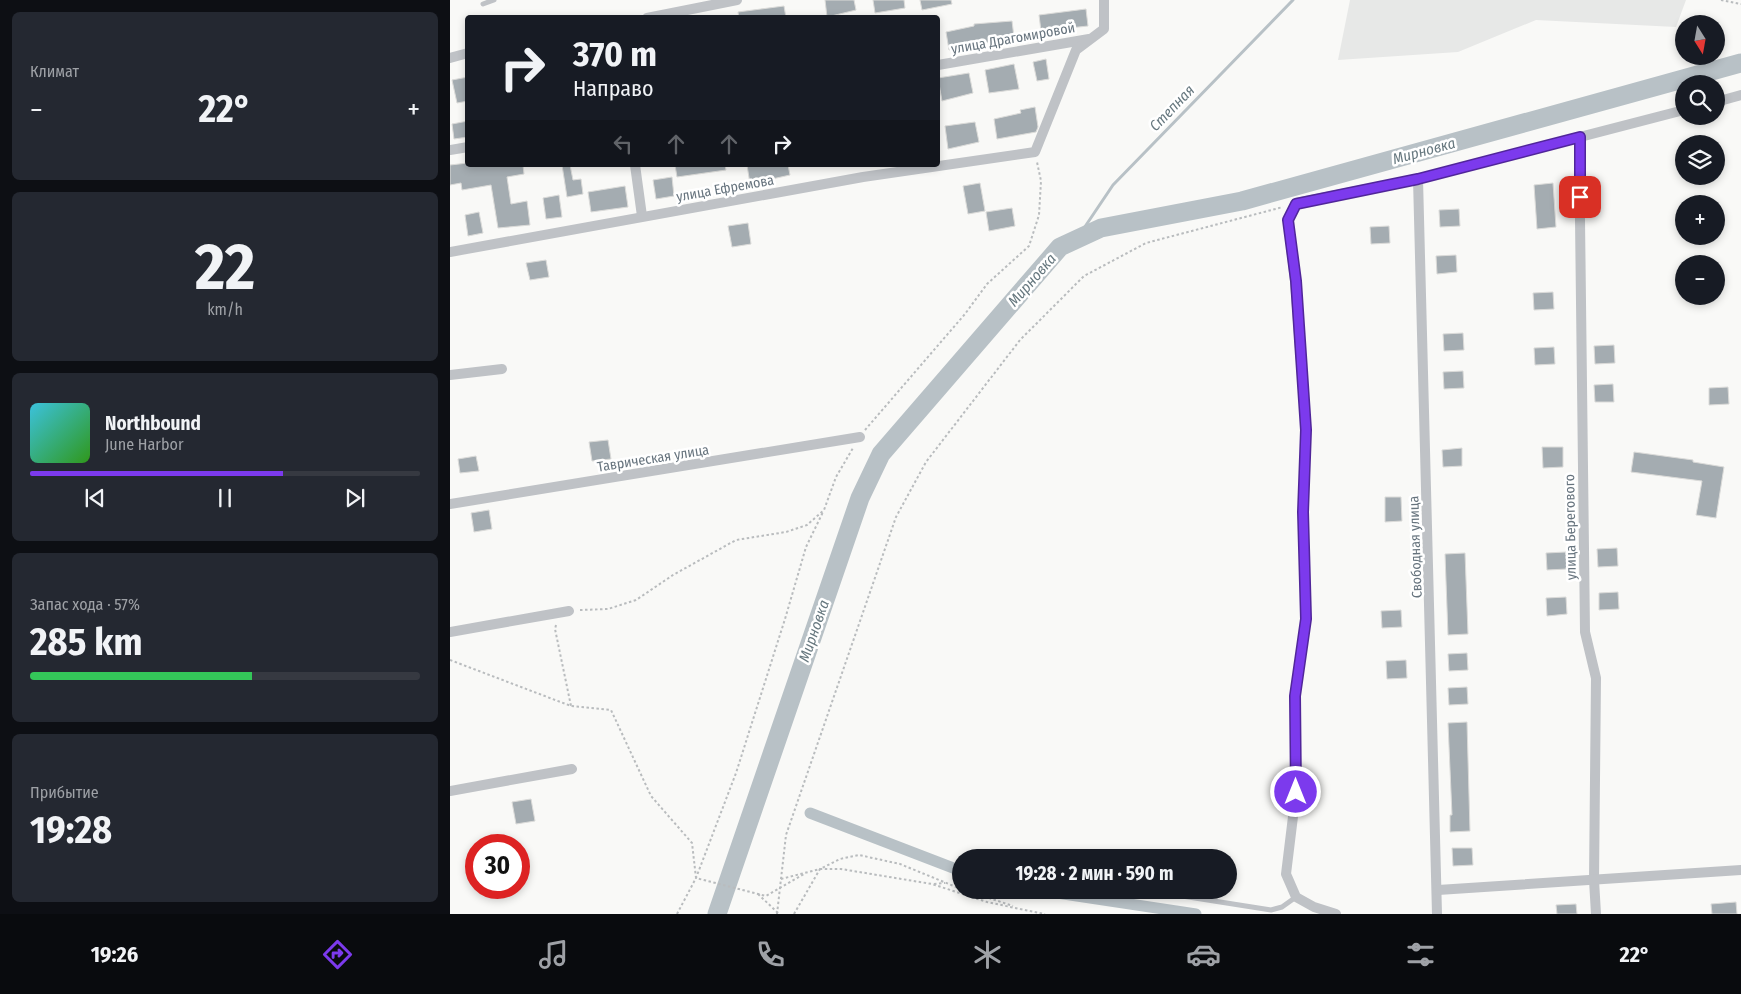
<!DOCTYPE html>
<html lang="ru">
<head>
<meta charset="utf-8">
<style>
	body { margin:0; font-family:"Fira Sans Condensed",sans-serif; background:#242831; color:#f1f3f6; height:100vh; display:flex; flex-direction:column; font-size:19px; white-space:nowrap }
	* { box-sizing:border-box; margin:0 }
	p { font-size:16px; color:#9ea1a6 }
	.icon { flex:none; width:28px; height:28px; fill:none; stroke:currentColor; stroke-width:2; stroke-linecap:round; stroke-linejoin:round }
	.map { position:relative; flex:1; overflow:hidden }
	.drawer { display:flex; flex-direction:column; gap:12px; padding:12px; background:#0d0f14; width:450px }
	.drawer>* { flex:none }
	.hud { position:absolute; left:15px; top:15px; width:475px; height:152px; border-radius:5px; box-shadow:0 2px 8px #0003; background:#171b24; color:#f1f3f6; overflow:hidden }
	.needle { width:32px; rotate:169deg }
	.fabs { position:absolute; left:1225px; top:15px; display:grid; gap:10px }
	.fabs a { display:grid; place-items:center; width:50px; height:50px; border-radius:50%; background:#171b24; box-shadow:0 2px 8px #0003; font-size:25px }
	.speed { position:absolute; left:15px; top:834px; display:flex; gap:10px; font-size:25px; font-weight:700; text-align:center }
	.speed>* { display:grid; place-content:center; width:65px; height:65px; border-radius:50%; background:#171b24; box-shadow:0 2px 8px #0003; line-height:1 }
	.speed .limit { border:8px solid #d22; background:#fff; color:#111 }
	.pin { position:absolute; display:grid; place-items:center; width:42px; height:42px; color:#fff; margin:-21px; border-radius:10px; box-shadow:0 2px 8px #0006 }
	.me { position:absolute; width:55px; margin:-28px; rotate:0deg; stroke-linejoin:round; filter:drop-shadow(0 0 4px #0008) }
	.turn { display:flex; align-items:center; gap:18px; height:105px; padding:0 25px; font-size:22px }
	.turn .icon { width:65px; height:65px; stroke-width:2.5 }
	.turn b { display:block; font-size:35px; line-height:42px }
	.lanes { display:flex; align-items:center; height:48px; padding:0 25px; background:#0003; justify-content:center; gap:25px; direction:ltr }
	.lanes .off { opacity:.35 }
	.big { font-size:38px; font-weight:700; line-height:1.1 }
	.drawer .card { flex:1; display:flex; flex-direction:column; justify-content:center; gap:8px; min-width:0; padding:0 18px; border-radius:8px; background:#242831 }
	.drawer .dial { align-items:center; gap:0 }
	.dial b { font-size:65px; line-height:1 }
	.song { display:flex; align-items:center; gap:15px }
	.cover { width:60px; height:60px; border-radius:8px; background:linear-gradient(135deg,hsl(190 70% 55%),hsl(110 70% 35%)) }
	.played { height:5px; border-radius:2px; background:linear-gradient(90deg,#7c3aed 65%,#363941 65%) }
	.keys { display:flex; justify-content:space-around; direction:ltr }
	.heat { display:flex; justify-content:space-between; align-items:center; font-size:28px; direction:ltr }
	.charge { height:8px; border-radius:4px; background:linear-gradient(90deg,#34c759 57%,#363941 0) }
	.trip { position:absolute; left:502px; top:849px; width:285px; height:50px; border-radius:25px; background:#171b24; box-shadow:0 2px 8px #0003; font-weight:700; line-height:50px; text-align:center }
	.menu { display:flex; height:80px; justify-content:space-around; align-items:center; background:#090b0e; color:#9ea1a6 }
	.menu .icon { width:35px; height:35px }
	.menu .active { color:#7c3aed }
	.menu b { font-size:22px; color:#f1f3f6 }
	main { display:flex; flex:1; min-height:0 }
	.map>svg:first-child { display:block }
	.built { fill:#e7e8e7 }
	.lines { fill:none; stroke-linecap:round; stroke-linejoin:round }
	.stream { stroke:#b8c1c6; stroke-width:3 }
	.canal { stroke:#b8c1c6; stroke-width:11 }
	.river { stroke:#b8c1c6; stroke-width:19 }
	.building { fill:#a4acb1; stroke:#dbdbd9 }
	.path { stroke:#b9bcbe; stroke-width:2; stroke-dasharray:2.5 2.5; stroke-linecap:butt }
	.lane { stroke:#bfc2c6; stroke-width:5 }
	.street { stroke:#bfc2c6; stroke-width:10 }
	.route-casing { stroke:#51269a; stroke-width:12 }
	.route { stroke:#7c3aed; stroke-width:9 }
	.labels { text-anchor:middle; stroke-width:5; stroke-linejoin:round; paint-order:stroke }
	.street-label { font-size:14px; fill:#67747e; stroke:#fff }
	.water-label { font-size:15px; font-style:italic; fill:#67787f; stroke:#fff }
</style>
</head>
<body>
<main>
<section class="drawer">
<div class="card"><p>Климат</p>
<div class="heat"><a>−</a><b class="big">22°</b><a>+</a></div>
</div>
<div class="card dial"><b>22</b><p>km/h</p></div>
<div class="card">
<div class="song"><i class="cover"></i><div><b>Northbound</b><p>June Harbor</p></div></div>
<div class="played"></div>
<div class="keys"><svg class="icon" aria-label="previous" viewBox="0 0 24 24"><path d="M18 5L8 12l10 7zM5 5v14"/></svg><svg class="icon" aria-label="pause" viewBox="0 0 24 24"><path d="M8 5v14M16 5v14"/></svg><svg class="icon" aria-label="next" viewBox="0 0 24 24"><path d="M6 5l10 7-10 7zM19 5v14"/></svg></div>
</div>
<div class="card"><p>Запас хода · 57%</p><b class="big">285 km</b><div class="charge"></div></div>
<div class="card"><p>Прибытие</p><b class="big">19:28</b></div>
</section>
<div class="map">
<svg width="1291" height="914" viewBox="0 0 1291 914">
	<rect width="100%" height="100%" fill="#f9f9f7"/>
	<polygon class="built" points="900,0 1236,0 1226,27 1086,20 1008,52 888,60"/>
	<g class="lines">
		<polyline class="stream" points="626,240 663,185 843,0"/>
		<g class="canal">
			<polyline points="360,813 511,871"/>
			<polyline points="587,890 746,914"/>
		</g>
		<polyline class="river" points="267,914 410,498 431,454 610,247 651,228 792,201 1291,63"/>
	</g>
	<g class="building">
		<polygon points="375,0 404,0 406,10 377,17"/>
		<polygon points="423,0 454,0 455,8 425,13"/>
		<polygon points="470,0 501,0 502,4 472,10"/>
		<polygon points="334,6 336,18 289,18 288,12"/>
		<polygon points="636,9 638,26 591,31 589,15"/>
		<polygon points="562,21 564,37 499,50 496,32 524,26 524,24"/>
		<polygon points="596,59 599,79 587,81 583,62"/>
		<polygon points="564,64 569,89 539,93 535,70"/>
		<polygon points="519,73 523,93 492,101 488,78"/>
		<polygon points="18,77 18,101 7,103 2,80"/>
		<polygon points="585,107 588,127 586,132 547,139 544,119 571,113 570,110"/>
		<polygon points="18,121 18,137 4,139 2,124"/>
		<polygon points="525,122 529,142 498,149 495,126"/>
		<polygon points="18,163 18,165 73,165 74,174 57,177 61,204 77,201 80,225 48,228 41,185 12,190 11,183 0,185 0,165"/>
		<polygon points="112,165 120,165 123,180 131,179 133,194 117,197"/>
		<polygon points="225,165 275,165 276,170 227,177"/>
		<polygon points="297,165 338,165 340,175 300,184"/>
		<polygon points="222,177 224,196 206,199 203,180"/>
		<polygon points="530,183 535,211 518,214 513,186"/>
		<polygon points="1103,183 1106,227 1087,229 1084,185"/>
		<polygon points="175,186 178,207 141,212 138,192"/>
		<polygon points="109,195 112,217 96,219 93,198"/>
		<polygon points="562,208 565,226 539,231 536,212"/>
		<polygon points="1009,209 1010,226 990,227 989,210"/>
		<polygon points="29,212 33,233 18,236 15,215"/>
		<polygon points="298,223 301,244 282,247 278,226"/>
		<polygon points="939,226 940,243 921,244 920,227"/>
		<polygon points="1006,255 1007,272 987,274 986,256"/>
		<polygon points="96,260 99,277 80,280 76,263"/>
		<polygon points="1103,292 1104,309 1084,310 1083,293"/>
		<polygon points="1013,333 1014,350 994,351 993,334"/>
		<polygon points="1164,345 1165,363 1145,364 1144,346"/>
		<polygon points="1104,347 1105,364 1085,365 1084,348"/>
		<polygon points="1013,371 1014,388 994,389 993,372"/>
		<polygon points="1163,384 1164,402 1145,402 1144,385"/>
		<polygon points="1278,387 1279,404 1259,405 1259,388"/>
		<polygon points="158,440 161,459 142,461 139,442"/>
		<polygon points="1092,447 1113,447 1113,467 1093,468"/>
		<polygon points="1012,448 1012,466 993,467 992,450"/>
		<polygon points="1184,452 1243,460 1243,462 1274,467 1266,518 1246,515 1252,481 1181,472"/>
		<polygon points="26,456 29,471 10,473 8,459"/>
		<polygon points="935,497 951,497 952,521 935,522"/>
		<polygon points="39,510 42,529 24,532 21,513"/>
		<polygon points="1167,548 1168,566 1148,567 1147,549"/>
		<polygon points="1116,552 1117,569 1097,570 1096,553"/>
		<polygon points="1015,553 1018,634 998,635 995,554"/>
		<polygon points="1168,592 1169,609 1149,610 1149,593"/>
		<polygon points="1116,597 1117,614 1097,616 1096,598"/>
		<polygon points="951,610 952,627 932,628 931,611"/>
		<polygon points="1017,653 1018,670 999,671 998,654"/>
		<polygon points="956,660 957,678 937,679 936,661"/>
		<polygon points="1017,687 1018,704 999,705 998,688"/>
		<polygon points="1017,722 1020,831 1000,832 1000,815 1002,815 998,723"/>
		<polygon points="81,799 85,821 66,824 62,802"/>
		<polygon points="1002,848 1022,848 1023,865 1003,866"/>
		<polygon points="1286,902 1287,914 1262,914 1261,904"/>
		<polygon points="1126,904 1127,914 1107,914 1106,905"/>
	</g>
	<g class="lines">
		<g class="path">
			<polyline points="1271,0 1291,4"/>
			<polyline points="415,430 515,314 537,284 579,246 589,215 591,181 587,162"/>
			<polyline points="130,610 158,609 186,600 223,575 286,540 336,532 357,525 374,510 386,477 403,448"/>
			<polyline points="106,625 105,629 121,706"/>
			<polyline points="0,660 121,706 161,710 201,796 242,843 246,878 316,896 354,874"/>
			<polyline points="331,879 370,869 391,869 482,884 537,902 570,909"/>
			<polyline points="484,884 495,883"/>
			<polyline points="515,890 563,906"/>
			<polyline points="308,894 329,914"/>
			<polyline points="570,909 595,914"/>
			<polyline points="227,914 246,878 286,773 335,619 356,547 373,512"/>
			<polyline points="327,914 336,835 446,517 476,462 570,340 634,276 696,243 833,207"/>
			<polyline points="344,914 370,869 390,859 409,855 450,864 511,889"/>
		</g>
		<g class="lane">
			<polyline points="33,4 44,0"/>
			<polyline points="694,890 821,910 832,907 846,897"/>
		</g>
		<g class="street">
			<polyline points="197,18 287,0"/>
			<polyline points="0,58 18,53"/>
			<polyline points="488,65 639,39"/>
			<polyline points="1266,102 1291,95"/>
			<polyline points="1129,137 1135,632 1146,678 1144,880 1146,914"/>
			<polyline points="0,150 18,147"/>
			<polyline points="185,165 192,216"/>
			<polyline points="968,179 987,914"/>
			<polyline points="0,252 413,177 585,152 626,50 654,29 654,0"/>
			<polyline points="0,375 52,369"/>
			<polyline points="0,504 410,437"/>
			<polyline points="0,632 119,611"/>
			<polyline points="0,791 122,769"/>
			<polyline points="988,890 1291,870"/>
			<polyline points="886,914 864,907 846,897 836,874 846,792 845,696 856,619 853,512 856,430 845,281 838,220 846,203 968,179 1234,110"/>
		</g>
	</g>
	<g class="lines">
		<defs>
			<polyline id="route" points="846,792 845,696 856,619 853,512 856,430 846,281 838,220 846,204 968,179 1130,137 1130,197"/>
		</defs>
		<use href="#route" class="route-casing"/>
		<use href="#route" class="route"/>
	</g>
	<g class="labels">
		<g class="street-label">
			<text transform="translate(563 38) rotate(-10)" y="5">улица Драгомировой</text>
			<text transform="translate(275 188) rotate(-10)" y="5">улица Ефремова</text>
			<text transform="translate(203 458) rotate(-9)" y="5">Таврическая улица</text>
			<text transform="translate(1120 527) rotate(-91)" y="5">улица Берегового</text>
			<text transform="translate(965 547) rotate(-92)" y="5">Свободная улица</text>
		</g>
		<g class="water-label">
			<text transform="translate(722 108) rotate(-46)" y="5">Степная</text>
			<text transform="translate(974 151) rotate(-15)" y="5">Мирновка</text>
			<text transform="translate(582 280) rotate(-49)" y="5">Мирновка</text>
			<text transform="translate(364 631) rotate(-71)" y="5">Мирновка</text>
		</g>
	</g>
</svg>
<div class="fabs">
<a><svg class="needle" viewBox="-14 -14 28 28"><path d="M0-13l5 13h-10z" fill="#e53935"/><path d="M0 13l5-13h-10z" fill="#9ea1a6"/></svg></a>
<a><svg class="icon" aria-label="search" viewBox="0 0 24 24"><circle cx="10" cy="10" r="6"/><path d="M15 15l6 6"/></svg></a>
<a><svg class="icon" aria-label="layers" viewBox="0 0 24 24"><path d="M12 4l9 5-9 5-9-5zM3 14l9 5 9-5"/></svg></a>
<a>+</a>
<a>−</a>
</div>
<div class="speed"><div class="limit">30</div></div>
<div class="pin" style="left:1130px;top:197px;background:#d93025"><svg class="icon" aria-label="arrive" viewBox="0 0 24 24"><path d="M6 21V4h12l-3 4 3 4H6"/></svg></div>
<svg class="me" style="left:846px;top:792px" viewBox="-20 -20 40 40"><circle r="17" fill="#7c3aed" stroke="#fff" stroke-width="3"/><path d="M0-11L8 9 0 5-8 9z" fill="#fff"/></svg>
<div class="trip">19:28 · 2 мин · 590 m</div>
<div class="hud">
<div class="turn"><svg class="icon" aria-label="right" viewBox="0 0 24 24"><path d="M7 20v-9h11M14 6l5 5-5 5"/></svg><div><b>370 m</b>Направо</div></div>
<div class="lanes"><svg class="icon off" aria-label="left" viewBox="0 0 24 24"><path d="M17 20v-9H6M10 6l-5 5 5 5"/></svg><svg class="icon off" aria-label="ahead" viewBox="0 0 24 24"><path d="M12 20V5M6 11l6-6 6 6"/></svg><svg class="icon off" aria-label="ahead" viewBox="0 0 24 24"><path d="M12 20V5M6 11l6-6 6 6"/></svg><svg class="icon" aria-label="right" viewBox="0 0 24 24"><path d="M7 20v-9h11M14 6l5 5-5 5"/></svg></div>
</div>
</div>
</main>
<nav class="menu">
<b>19:26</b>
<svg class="icon active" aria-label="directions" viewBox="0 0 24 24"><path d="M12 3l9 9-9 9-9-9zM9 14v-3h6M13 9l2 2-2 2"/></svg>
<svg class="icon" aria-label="music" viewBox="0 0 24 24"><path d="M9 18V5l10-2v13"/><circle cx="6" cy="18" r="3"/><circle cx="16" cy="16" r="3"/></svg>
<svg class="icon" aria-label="phone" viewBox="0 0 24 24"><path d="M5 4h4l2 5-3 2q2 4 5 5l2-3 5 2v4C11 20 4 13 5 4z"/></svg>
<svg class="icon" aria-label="climate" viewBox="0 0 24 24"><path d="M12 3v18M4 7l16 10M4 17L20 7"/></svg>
<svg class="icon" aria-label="car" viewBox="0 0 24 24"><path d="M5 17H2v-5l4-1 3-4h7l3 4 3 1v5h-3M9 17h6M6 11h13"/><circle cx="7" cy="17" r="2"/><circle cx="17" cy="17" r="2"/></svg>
<svg class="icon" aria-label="filters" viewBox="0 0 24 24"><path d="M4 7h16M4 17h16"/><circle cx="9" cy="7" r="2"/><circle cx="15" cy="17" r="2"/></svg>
<b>22°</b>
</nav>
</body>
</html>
